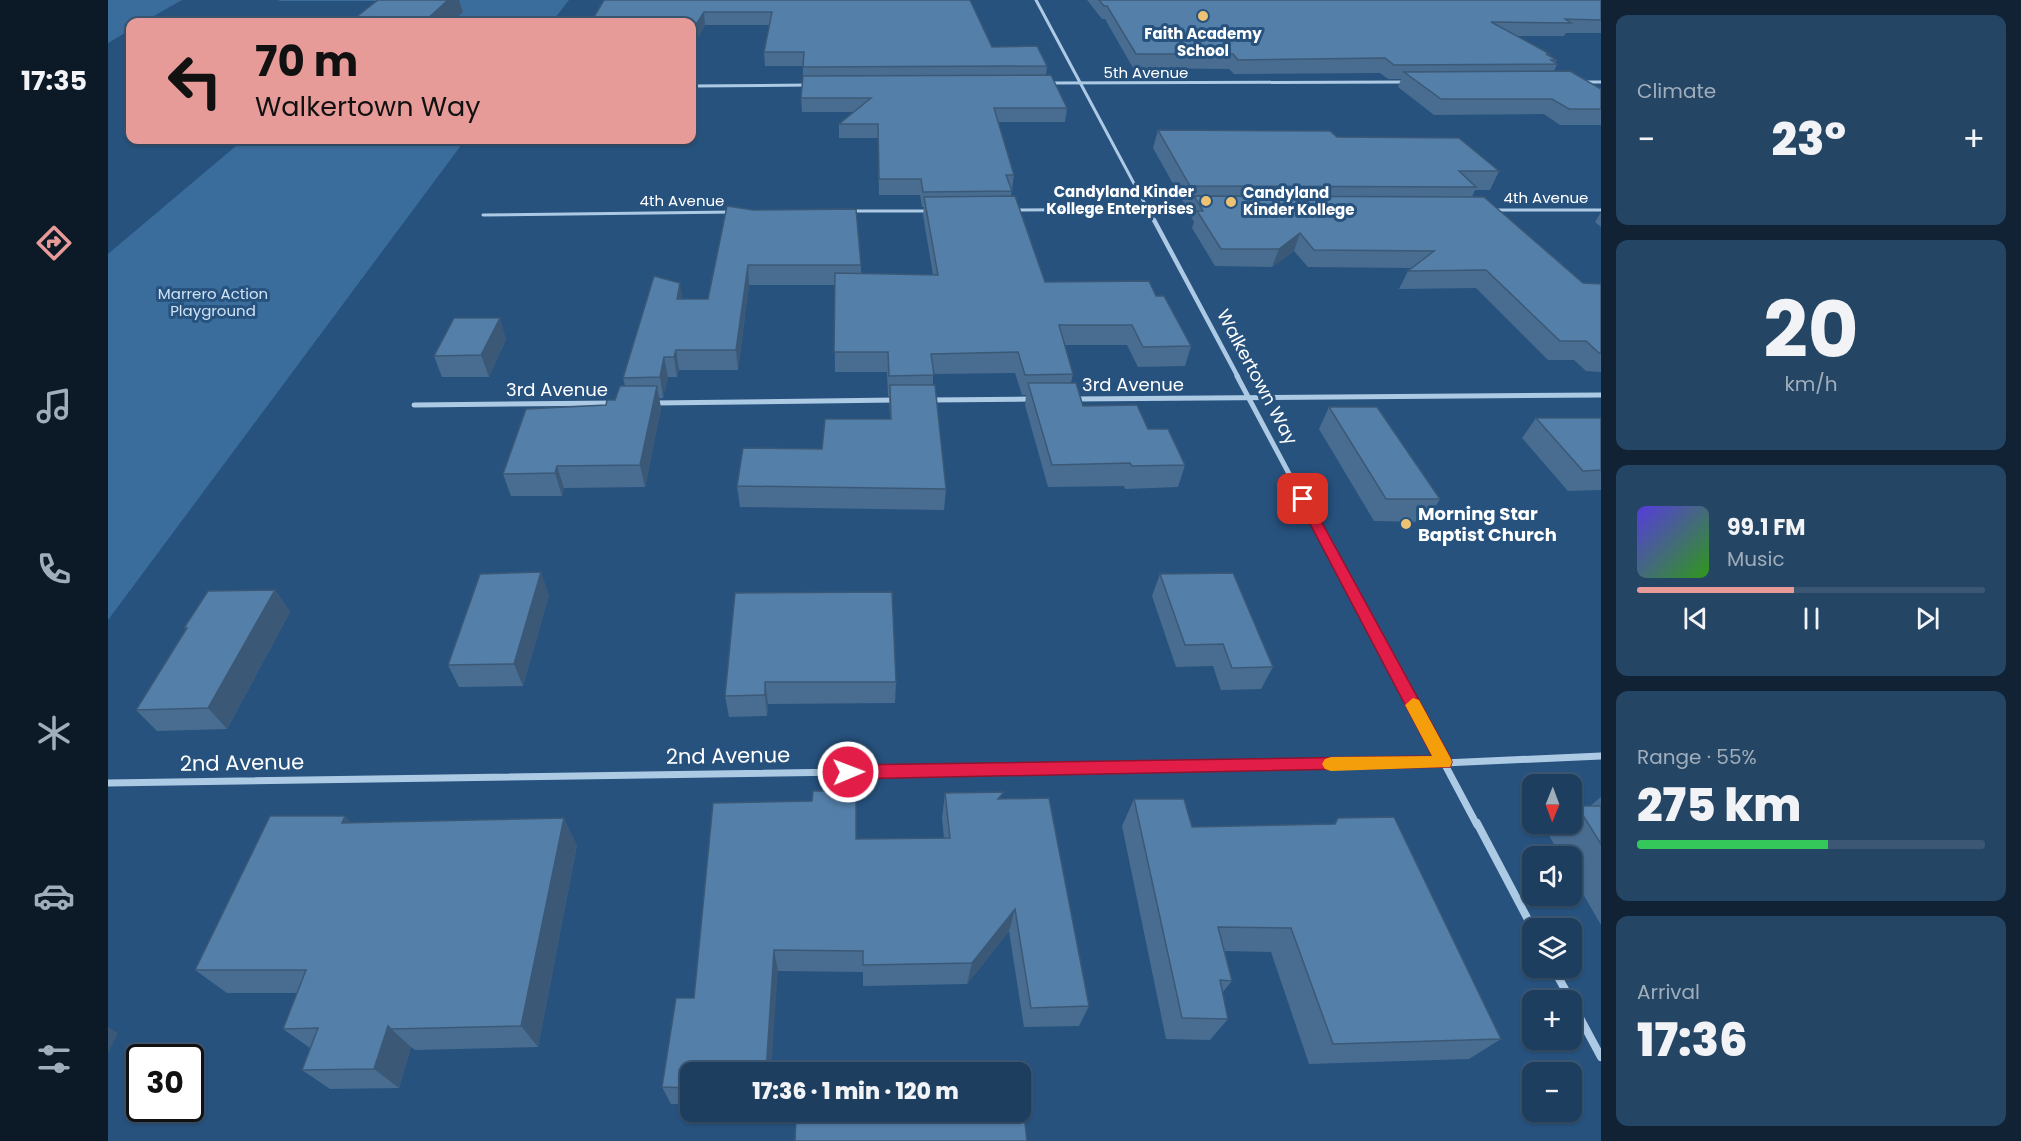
<!DOCTYPE html>
<html lang="en">
<head>
<meta charset="utf-8">
<style>
	body { margin:0; font-family:Poppins,sans-serif; background:#254564; color:#f1f3f6; height:100vh; display:flex; flex-direction:column; font-size:22px; white-space:nowrap }
	* { box-sizing:border-box; margin:0 }
	p { font-size:20px; color:#a0aebc }
	.icon { flex:none; width:33px; height:33px; fill:none; stroke:currentColor; stroke-width:2; stroke-linecap:round; stroke-linejoin:round }
	.map { position:relative; flex:1; overflow:hidden }
	.sheet { display:flex; flex-direction:column; gap:15px; padding:15px; background:#102234; width:420px }
	.sheet>* { flex:none }
	.banner { position:absolute; left:18px; top:18px; width:570px; height:126px; border-radius:12px; box-shadow:0 2px 4px #0004,0 0 0 2px #3b5773; background:#e69b98; color:#111; overflow:hidden }
	.needle { width:39px; rotate:181deg }
	.buttons { position:absolute; left:1414px; top:774px; display:grid; gap:12px }
	.buttons a { display:grid; place-items:center; width:60px; height:60px; border-radius:12px; background:#1d3e5e; box-shadow:0 2px 4px #0004,0 0 0 2px #3b5773; font-size:30px }
	.speed { position:absolute; left:18px; top:1044px; display:flex; gap:12px; font-size:30px; font-weight:700; text-align:center }
	.speed>* { display:grid; place-content:center; width:78px; height:78px; border-radius:50%; background:#1d3e5e; box-shadow:0 2px 4px #0004,0 0 0 2px #3b5773; line-height:1 }
	.speed .limit { border:3px solid #111; border-radius:9px; background:#fff; color:#111 }
	.pin { position:absolute; display:grid; place-items:center; width:51px; height:51px; color:#fff; margin:-26px; border-radius:12px; box-shadow:0 3px 9px #0006 }
	.me { position:absolute; width:66px; margin:-33px; rotate:89deg; stroke-linejoin:round; filter:drop-shadow(0 0 4px #0008) }
	.turn { display:flex; align-items:center; gap:21px; height:126px; padding:0 30px; font-size:27px }
	.turn .icon { width:78px; height:78px; stroke-width:2.5 }
	.turn b { display:block; font-size:42px; line-height:51px }
	.big { font-size:45px; font-weight:800; line-height:1.1 }
	.sheet .widget { flex:1; display:flex; flex-direction:column; justify-content:center; gap:9px; min-width:0; padding:0 21px; border-radius:12px; background:#254564 }
	.sheet .dial { align-items:center; gap:0 }
	.dial b { font-size:78px; line-height:1 }
	.song { display:flex; align-items:center; gap:18px }
	.cover { width:72px; height:72px; border-radius:9px; background:linear-gradient(135deg,hsl(250 70% 55%),hsl(110 70% 35%)) }
	.played { height:6px; border-radius:3px; background:linear-gradient(90deg,#e69b98 45%,#3b5773 45%) }
	.keys { display:flex; justify-content:space-around; direction:ltr }
	.heat { display:flex; justify-content:space-between; align-items:center; font-size:33px; direction:ltr }
	.charge { height:9px; border-radius:4px; background:linear-gradient(90deg,#34c759 55%,#3b5773 0) }
	.trip { position:absolute; left:572px; top:1062px; width:351px; height:60px; border-radius:12px; background:#1d3e5e; box-shadow:0 2px 4px #0004,0 0 0 2px #3b5773; font-weight:800; line-height:60px; text-align:center }
	main { display:flex; flex:1; min-height:0 }
	.menu { display:flex; flex-direction:column; width:108px; justify-content:space-around; align-items:center; background:#0c1926; color:#a0aebc }
	.menu .icon { width:42px; height:42px }
	.menu .active { color:#e69b98 }
	.menu b { font-size:27px; color:#f1f3f6 }
	.map>svg:first-child { display:block }
	.green { fill:#3b6d9c }
	.lines { fill:none; stroke-linecap:round; stroke-linejoin:round }
	.street-far4 { stroke:#adcae5; stroke-width:3 }
	.street-far3 { stroke:#adcae5; stroke-width:4.5 }
	.street-far2 { stroke:#adcae5; stroke-width:5 }
	.street-far1 { stroke:#adcae5; stroke-width:7 }
	.street { stroke:#adcae5; stroke-width:8 }
	.wall { fill:#486d91 }
	.shaded-wall { fill:#3b5976 }
	.building { fill:#547fa9; stroke:#3b5976; stroke-width:1.5 }
	.route { fill:#e11d48; stroke:#92132f; stroke-width:1.5 }
	.slow { fill:#f59e0b }
	.poi-dot { fill:#edc373; stroke:#27527e; stroke-width:2 }
	.labels { text-anchor:middle; stroke-width:6; stroke-linejoin:round; paint-order:stroke }
	.far-poi-label { font-size:15px; font-weight:bold; fill:#fff; stroke:#27527e }
	.far-street-label { font-size:15px; fill:#fff; stroke:#27527e }
	.far-park-label { font-size:15px; fill:#d0e3f4; stroke:#27527e }
	.street-label { font-size:18px; fill:#fff; stroke:#27527e }
	.poi-label { font-size:18px; font-weight:bold; fill:#fff; stroke:#27527e; text-anchor:start }
	.near-street-label { font-size:21px; fill:#fff; stroke:#27527e }
</style>
</head>
<body>
<main>
<nav class="menu">
<b>17:35</b>
<svg class="icon active" aria-label="directions" viewBox="0 0 24 24"><path d="M12 3l9 9-9 9-9-9zM9 14v-3h6M13 9l2 2-2 2"/></svg>
<svg class="icon" aria-label="music" viewBox="0 0 24 24"><path d="M9 18V5l10-2v13"/><circle cx="6" cy="18" r="3"/><circle cx="16" cy="16" r="3"/></svg>
<svg class="icon" aria-label="phone" viewBox="0 0 24 24"><path d="M5 4h4l2 5-3 2q2 4 5 5l2-3 5 2v4C11 20 4 13 5 4z"/></svg>
<svg class="icon" aria-label="climate" viewBox="0 0 24 24"><path d="M12 3v18M4 7l16 10M4 17L20 7"/></svg>
<svg class="icon" aria-label="car" viewBox="0 0 24 24"><path d="M5 17H2v-5l4-1 3-4h7l3 4 3 1v5h-3M9 17h6M6 11h13"/><circle cx="7" cy="17" r="2"/><circle cx="17" cy="17" r="2"/></svg>
<svg class="icon" aria-label="filters" viewBox="0 0 24 24"><path d="M4 7h16M4 17h16"/><circle cx="9" cy="7" r="2"/><circle cx="15" cy="17" r="2"/></svg>
</nav>
<div class="map">
<svg width="1493" height="1141" viewBox="0 0 1493 1141">
	<rect width="100%" height="100%" fill="#27527e"/>
	<g class="green">
		<polygon points="0,0 74,0 35,22 22,22 22,30 0,43"/>
		<polygon points="172,0 461,0 444,22 273,22 297,1 170,1"/>
		<polygon points="135,140 357,140 0,620 0,254"/>
	</g>
	<g class="lines">
		<g class="street-far4">
			<polyline points="928,0 1046,221"/>
			<polyline points="1472,82 1493,82"/>
			<polyline points="941,83 1297,82"/>
			<polyline points="584,86 700,85"/>
			<polyline points="906,210 1088,209"/>
			<polyline points="1383,210 1493,210"/>
			<polyline points="741,211 821,211"/>
			<polyline points="375,215 626,212"/>
		</g>
		<polyline class="street-far3" points="1046,220 1130,377"/>
		<g class="street-far2">
			<polyline points="1129,376 1235,575"/>
			<polyline points="966,399 1493,395"/>
			<polyline points="822,400 923,399"/>
			<polyline points="546,403 788,400"/>
			<polyline points="306,405 506,403"/>
		</g>
		<g class="street-far1">
			<polyline points="1235,573 1369,825"/>
			<polyline points="0,783 1336,763 1493,756"/>
		</g>
		<g class="street">
			<polyline points="1369,823 1425,929"/>
			<polyline points="1445,968 1463,1000"/>
			<polyline points="1464,1003 1493,1057"/>
		</g>
	</g>
	<g class="wall">
		<polygon points="496,0 862,0 884,47 939,66 938,75 959,108 957,122 890,122 906,175 903,196 937,282 1048,296 1083,346 1077,366 1030,367 1019,345 957,345 965,374 963,383 975,406 1040,429 1077,465 1070,487 1017,489 1016,486 940,487 917,405 918,395 914,395 907,373 825,374 825,385 838,489 836,510 632,507 629,486 782,419 781,396 780,396 779,372 727,372 726,285 641,285 630,370 571,370 569,377 560,377 555,398 551,398 553,408 537,487 456,488 454,496 403,496 395,474 498,405 507,400 517,386 515,378 575,299 600,299 619,206 753,265 753,274 825,275 815,215 816,207 814,207 812,195 771,195 770,138 731,138 731,124 745,112 694,112 693,98 695,76 695,66 657,66 656,52 661,25 597,25 584,48 584,22"/>
		<polygon points="979,0 1493,0 1493,33 1458,33 1456,36 1408,36 1442,54 1441,56 1449,60 1447,63 1449,64 1446,71 1493,89 1493,125 1452,125 1436,114 1326,115 1290,87 1293,79 1280,79 1272,73 1126,74 1121,69 1025,68 997,19 994,19"/>
		<polygon points="1050,130 1229,137 1391,171 1382,190 1367,190 1364,197 1475,283 1493,284 1493,372 1478,371 1466,360 1440,360 1368,288 1291,289 1300,271 1303,268 1200,267 1186,251 1164,267 1107,266 1084,228 1086,222 1081,213 1083,205 1077,205 1045,148"/>
		<polygon points="1493,212 1493,227 1487,222"/>
		<polygon points="398,339 381,377 334,377 326,356"/>
		<polygon points="1221,407 1332,499 1318,522 1266,521 1211,429"/>
		<polygon points="1428,418 1493,418 1493,490 1460,491 1414,438"/>
		<polygon points="1052,574 1165,667 1153,689 1113,690 1105,666 1068,667 1044,596"/>
		<polygon points="167,590 182,612 119,729 49,731 28,710 78,630 76,628"/>
		<polygon points="784,592 788,682 787,703 660,704 659,716 621,717 617,696"/>
		<polygon points="441,595 415,686 351,687 340,665"/>
		<polygon points="837,793 894,799 981,1006 971,1026 916,1027 901,931 859,984 755,986 755,972 670,971 582,1072 582,1104 563,1104 554,1087 586,998 748,839 836,838 834,818"/>
		<polygon points="1493,797 1493,925 1464,875 1464,856 1453,856 1439,832 1449,824 1464,824 1464,810 1469,806 1482,806"/>
		<polygon points="1026,799 1084,827 1226,824 1230,818 1393,1039 1361,1059 1201,1064 1163,952 1117,951 1124,981 1114,993 1120,1019 1102,1040 1058,1039 1014,826"/>
		<polygon points="237,816 243,823 469,845 430,1047 307,1050 303,1047 291,1088 222,1089 194,1070 202,1048 175,1029 190,993 119,993 87,970"/>
	</g>
	<g class="shaded-wall">
		<polygon points="340,0 351,0 355,12 344,22 316,22"/>
		<polygon points="596,12 597,25 584,48 584,31"/>
		<polygon points="1192,233 1186,251 1164,267 1171,249"/>
		<polygon points="640,265 641,285 630,370 628,350"/>
		<polygon points="572,283 575,302 569,299"/>
		<polygon points="392,318 398,339 381,377 373,355"/>
		<polygon points="568,350 571,370 569,377 566,357"/>
		<polygon points="556,357 560,377 555,398 552,377"/>
		<polygon points="549,386 553,408 537,487 532,465"/>
		<polygon points="449,466 456,488 454,496 447,473"/>
		<polygon points="433,572 441,595 415,686 406,664"/>
		<polygon points="167,590 182,612 119,729 100,708"/>
		<polygon points="657,682 660,704 659,716 657,695"/>
		<polygon points="237,816 259,842 234,823"/>
		<polygon points="456,818 469,845 430,1047 413,1026"/>
		<polygon points="907,909 901,931 859,984 864,963"/>
		<polygon points="666,950 670,971 663,1072 658,1072"/>
		<polygon points="280,1026 303,1047 291,1088 266,1069"/>
		<polygon points="0,1027 10,1033 0,1053"/>
	</g>
	<g class="building">
		<polygon points="270,0 340,0 316,22 242,22"/>
		<polygon points="496,0 862,0 884,47 929,46 939,66 695,67 696,52 656,52 664,12 596,12 584,31 584,22 483,22"/>
		<polygon points="991,0 1493,0 1493,20 1457,19 1463,23 1383,22 1442,54 1438,54 1449,60 1443,60 1449,64 1286,65 1277,58 1130,60 1125,54 1028,54 999,6 996,6"/>
		<polygon points="1462,71 1493,89 1493,109 1461,109 1444,99 1333,99 1296,72"/>
		<polygon points="943,75 959,108 886,108 906,175 898,175 904,191 815,192 813,179 771,179 770,124 731,124 763,98 693,98 695,76"/>
		<polygon points="1050,130 1222,131 1229,137 1351,138 1391,171 1351,171 1368,187 1082,186"/>
		<polygon points="907,196 937,282 1041,281 1048,296 1056,296 1083,346 1035,347 1024,325 951,325 965,374 917,375 910,352 823,354 826,375 781,376 780,352 726,352 727,273 830,275 816,197"/>
		<polygon points="1086,196 1376,197 1475,283 1493,284 1493,353 1491,353 1478,341 1452,341 1378,270 1300,271 1326,251 1206,250 1192,233 1171,249 1113,249 1089,211 1095,211"/>
		<polygon points="619,206 645,210 748,209 753,265 640,265 628,350 568,350 566,357 556,357 552,377 515,378 546,276 572,283 569,299 600,299"/>
		<polygon points="346,318 392,318 373,355 326,356"/>
		<polygon points="920,383 968,383 975,406 1029,405 1040,429 1060,429 1077,465 1024,466 1022,463 944,465"/>
		<polygon points="782,385 827,385 838,489 629,486 635,448 714,449 717,419 783,419"/>
		<polygon points="512,386 549,386 532,465 449,466 447,473 395,474 418,409 498,405 499,400 507,400"/>
		<polygon points="1221,407 1269,407 1332,499 1278,499"/>
		<polygon points="1428,418 1493,418 1493,470 1475,471"/>
		<polygon points="433,572 406,664 340,665 372,574"/>
		<polygon points="1125,573 1165,667 1124,668 1115,644 1077,645 1052,574"/>
		<polygon points="167,590 100,708 28,710 79,628 76,628 100,591"/>
		<polygon points="784,592 788,682 657,682 657,695 617,696 627,593"/>
		<polygon points="705,791 748,791 748,839 842,838 837,793 896,792 890,799 941,798 981,1006 923,1008 907,909 864,963 755,965 755,951 666,950 658,1072 582,1072 582,1088 554,1087 568,998 586,998 605,803 704,801"/>
		<polygon points="1026,799 1076,799 1084,827 1227,824 1230,818 1286,817 1393,1039 1225,1044 1183,928 1110,927 1124,981 1112,980 1120,1019 1074,1018"/>
		<polygon points="1469,806 1493,806 1493,844"/>
		<polygon points="162,816 237,816 234,823 456,818 413,1026 283,1029 280,1026 266,1069 194,1070 210,1028 175,1029 198,970 87,970"/>
		<polygon points="916,1115 919,1141 687,1141 688,1119"/>
	</g>
	<polygon class="route" points="1195,495 1201,499 1342,757 1344,762 1342,767 740,779 734,777 731,772 734,767 740,765 1324,756 1189,499"/>
	<polygon class="slow" points="1305,698 1311,700 1342,757 1344,762 1342,767 1223,771 1217,769 1214,764 1217,759 1223,757 1324,756 1297,705"/>
	<g class="poi-dot">
		<circle cx="1095" cy="16" r="6"/>
		<circle cx="1098" cy="201" r="6"/>
		<circle cx="1123" cy="202" r="6"/>
		<circle cx="1298" cy="524" r="6"/>
	</g>
	<g class="labels">
		<g class="far-poi-label">
			<text x="1095" y="39">Faith Academy<tspan x="1095" dy="17">School</tspan></text>
			<text x="1086" y="197" text-anchor="end">Candyland Kinder<tspan x="1086" dy="17">Kollege Enterprises</tspan></text>
			<text x="1135" y="198" text-anchor="start">Candyland<tspan x="1135" dy="17">Kinder Kollege</tspan></text>
		</g>
		<g class="far-street-label">
			<text x="1038" y="78">5th Avenue</text>
			<text x="1438" y="203">4th Avenue</text>
			<text x="574" y="206">4th Avenue</text>
		</g>
		<g class="far-park-label">
			<text x="105" y="299">Marrero Action<tspan x="105" dy="17">Playground</tspan></text>
		</g>
		<g class="street-label">
			<text transform="translate(1149 377) rotate(62)" y="6">Walkertown Way</text>
			<text x="1025" y="391">3rd Avenue</text>
			<text x="449" y="396">3rd Avenue</text>
		</g>
		<g class="poi-label">
			<text x="1310" y="520">Morning Star<tspan x="1310" dy="21">Baptist Church</tspan></text>
		</g>
		<g class="near-street-label">
			<text transform="translate(620 756) rotate(-1)" y="7">2nd Avenue</text>
			<text transform="translate(134 763) rotate(-1)" y="7">2nd Avenue</text>
		</g>
	</g>
</svg>
<div class="buttons">
<a><svg class="needle" viewBox="-14 -14 28 28"><path d="M0-13l5 13h-10z" fill="#e53935"/><path d="M0 13l5-13h-10z" fill="#a0aebc"/></svg></a>
<a><svg class="icon" aria-label="sound" viewBox="0 0 24 24"><path d="M4 9h4l5-4v14l-5-4H4zM17 9q2 3 0 6"/></svg></a>
<a><svg class="icon" aria-label="layers" viewBox="0 0 24 24"><path d="M12 4l9 5-9 5-9-5zM3 14l9 5 9-5"/></svg></a>
<a>+</a>
<a>−</a>
</div>
<div class="speed"><div class="limit">30</div></div>
<div class="pin" style="left:1195px;top:499px;background:#d93025"><svg class="icon" aria-label="arrive" viewBox="0 0 24 24"><path d="M6 21V4h12l-3 4 3 4H6"/></svg></div>
<svg class="me" style="left:740px;top:772px" viewBox="-20 -20 40 40"><circle r="17" fill="#e11d48" stroke="#fff" stroke-width="3"/><path d="M0-11L8 9 0 5-8 9z" fill="#fff"/></svg>
<div class="trip">17:36 · 1 min · 120 m</div>
<div class="banner">
<div class="turn"><svg class="icon" aria-label="left" viewBox="0 0 24 24"><path d="M17 20v-9H6M10 6l-5 5 5 5"/></svg><div><b>70 m</b>Walkertown Way</div></div>
</div>
</div>
<section class="sheet">
<div class="widget"><p>Climate</p>
<div class="heat"><a>−</a><b class="big">23°</b><a>+</a></div>
</div>
<div class="widget dial"><b>20</b><p>km/h</p></div>
<div class="widget">
<div class="song"><i class="cover"></i><div><b>99.1 FM</b><p>Music</p></div></div>
<div class="played"></div>
<div class="keys"><svg class="icon" aria-label="previous" viewBox="0 0 24 24"><path d="M18 5L8 12l10 7zM5 5v14"/></svg><svg class="icon" aria-label="pause" viewBox="0 0 24 24"><path d="M8 5v14M16 5v14"/></svg><svg class="icon" aria-label="next" viewBox="0 0 24 24"><path d="M6 5l10 7-10 7zM19 5v14"/></svg></div>
</div>
<div class="widget"><p>Range · 55%</p><b class="big">275 km</b><div class="charge"></div></div>
<div class="widget"><p>Arrival</p><b class="big">17:36</b></div>
</section>
</main>
</body>
</html>
